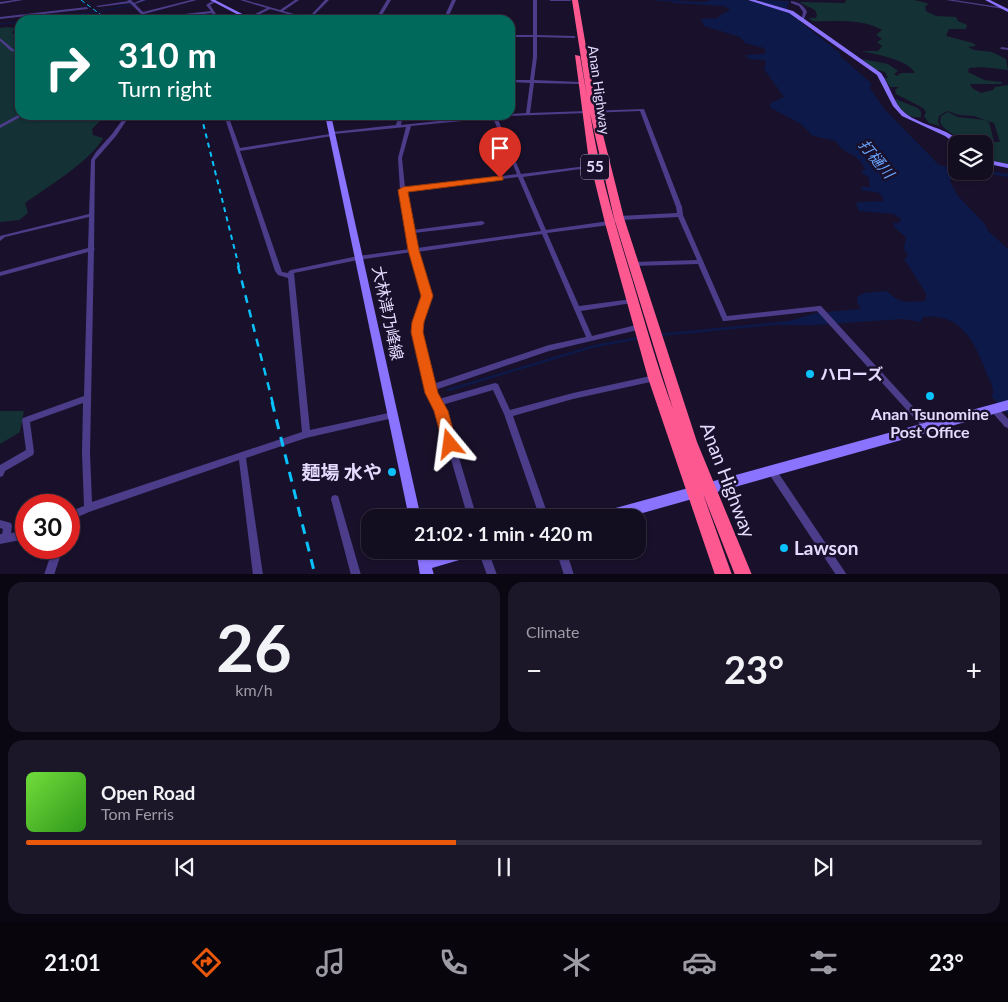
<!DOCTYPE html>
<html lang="en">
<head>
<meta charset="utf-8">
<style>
	body { margin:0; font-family:Lato,"Noto Sans JP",sans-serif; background:#1c1629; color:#f1f3f6; height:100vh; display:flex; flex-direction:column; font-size:19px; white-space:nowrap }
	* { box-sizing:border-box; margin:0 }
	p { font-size:16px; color:#9d9ca5 }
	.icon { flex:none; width:28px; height:28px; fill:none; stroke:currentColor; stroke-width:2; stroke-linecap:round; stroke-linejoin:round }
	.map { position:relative; height:574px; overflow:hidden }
	.sheet { display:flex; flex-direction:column; gap:8px; padding:8px; background:#0a0712; flex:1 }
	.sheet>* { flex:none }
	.top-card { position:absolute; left:15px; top:15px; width:500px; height:105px; border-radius:15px; box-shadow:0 1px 4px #0004,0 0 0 1px #322d3e; background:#00695c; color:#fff; overflow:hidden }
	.controls { position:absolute; left:948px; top:135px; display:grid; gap:10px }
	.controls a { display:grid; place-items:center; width:45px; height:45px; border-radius:10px; background:#130d20; box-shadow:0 1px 4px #0004,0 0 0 1px #322d3e; font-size:25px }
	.speed { position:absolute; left:15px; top:494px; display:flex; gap:10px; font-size:25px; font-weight:700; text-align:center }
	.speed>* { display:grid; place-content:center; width:65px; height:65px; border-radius:50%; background:#130d20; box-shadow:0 1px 4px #0004,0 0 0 1px #322d3e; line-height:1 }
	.speed .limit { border:8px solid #d22; background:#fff; color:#111 }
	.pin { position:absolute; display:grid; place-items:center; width:42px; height:42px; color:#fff; margin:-51px -21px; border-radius:50% 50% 50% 0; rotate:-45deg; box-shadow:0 0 5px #0007 }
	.pin .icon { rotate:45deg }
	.me { position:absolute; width:55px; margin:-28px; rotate:344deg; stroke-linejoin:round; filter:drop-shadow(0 0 4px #0008) }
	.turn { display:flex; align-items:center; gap:18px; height:105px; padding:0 20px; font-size:22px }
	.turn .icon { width:65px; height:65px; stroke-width:2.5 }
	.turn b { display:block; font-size:35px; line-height:42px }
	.big { font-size:38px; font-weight:700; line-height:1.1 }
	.sheet .tile { flex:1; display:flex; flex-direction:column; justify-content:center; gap:8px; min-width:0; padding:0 18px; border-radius:15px; background:#1c1629 }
	.sheet .dial { align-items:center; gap:0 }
	.dial b { font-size:65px; line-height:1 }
	.song { display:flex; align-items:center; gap:15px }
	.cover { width:60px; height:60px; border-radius:8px; background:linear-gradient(135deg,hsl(100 70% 55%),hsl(110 70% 35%)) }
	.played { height:5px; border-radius:2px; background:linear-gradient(90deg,#ea580c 45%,#322d3e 45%) }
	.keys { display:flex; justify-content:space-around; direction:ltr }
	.heat { display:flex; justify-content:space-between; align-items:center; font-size:28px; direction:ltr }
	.sheet .tiles { flex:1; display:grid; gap:8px; grid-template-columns:1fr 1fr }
	.tile:last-child { grid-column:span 2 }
	.trip { position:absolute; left:361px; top:509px; width:285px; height:50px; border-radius:15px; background:#130d20; box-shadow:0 1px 4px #0004,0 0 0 1px #322d3e; font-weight:700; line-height:50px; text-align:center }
	.tab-bar { display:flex; height:80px; justify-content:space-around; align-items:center; background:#08050d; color:#9d9ca5 }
	.tab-bar .icon { width:35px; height:35px }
	.tab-bar .current { color:#ea580c }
	.tab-bar b { font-size:22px; color:#f1f3f6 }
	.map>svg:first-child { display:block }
	.green { fill:#143135 }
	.water { fill:#0c1949 }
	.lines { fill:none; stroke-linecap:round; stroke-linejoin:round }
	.stream-far1 { stroke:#0c1949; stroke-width:1 }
	.stream { stroke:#0c1949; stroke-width:2.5 }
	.street { fill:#4b3d89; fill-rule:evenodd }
	.secondary { fill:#8a73fe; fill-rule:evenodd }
	.highway { fill:#fd5890; fill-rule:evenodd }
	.rail-far3 { stroke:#09c2fc; stroke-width:1; stroke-dasharray:4.5 3; stroke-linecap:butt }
	.rail-far2 { stroke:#09c2fc; stroke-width:2; stroke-dasharray:5 4.5; stroke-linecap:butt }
	.rail-far1 { stroke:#09c2fc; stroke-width:2.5; stroke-dasharray:8 7; stroke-linecap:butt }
	.rail { stroke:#09c2fc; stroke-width:3; stroke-dasharray:10 8; stroke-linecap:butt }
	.route { fill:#ea580c; stroke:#983908 }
	.poi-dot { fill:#09c2fc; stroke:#19112b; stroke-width:2 }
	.labels { text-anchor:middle; stroke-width:5; stroke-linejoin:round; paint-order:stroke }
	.far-street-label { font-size:14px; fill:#e4dbff; stroke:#19112b }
	.far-water-label { font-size:15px; font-style:italic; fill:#6aa5fd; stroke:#19112b }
	.shield { fill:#19112b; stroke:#a79ebf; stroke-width:1 }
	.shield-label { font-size:15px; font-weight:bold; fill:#e4dbff }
	.street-label { font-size:16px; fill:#e4dbff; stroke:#19112b }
	.poi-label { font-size:16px; font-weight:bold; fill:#e4dbff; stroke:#19112b; text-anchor:start }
	.near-poi-label { font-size:19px; font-weight:bold; fill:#e4dbff; stroke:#19112b; text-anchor:end }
	.near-street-label { font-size:19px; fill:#e4dbff; stroke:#19112b }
</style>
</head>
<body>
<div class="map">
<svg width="1008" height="575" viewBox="0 0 1008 575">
	<rect width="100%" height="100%" fill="#19112b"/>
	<g class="green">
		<path d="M 846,0 L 914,0 L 927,3 L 928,5 L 925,6 L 926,11 L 936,16 L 956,17 L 958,21 L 967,25 L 966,29 L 949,29 L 946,36 L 973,43 L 976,46 L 968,47 L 974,50 L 992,52 L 1006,59 L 1008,70 L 982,67 L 969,68 L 968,72 L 984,80 L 1002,82 L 1001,84 L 970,84 L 972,88 L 981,93 L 993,90 L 995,87 L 1008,85 L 1008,164 L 988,159 L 984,154 L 984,144 C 972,144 945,134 940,122 L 941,116 L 948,112 L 958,117 L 985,120 L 989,122 L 994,142 L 1000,142 L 994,123 L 974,116 L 959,115 L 947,111 L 939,116 L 938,122 L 940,126 L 929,123 L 924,116 L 926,112 L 923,108 L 896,94 L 895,90 L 899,87 L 890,87 L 885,78 L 888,78 L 885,72 L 874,69 L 862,59 L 888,64 L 898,71 L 894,74 L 897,76 L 901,73 L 915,73 C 909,60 875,54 861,51 L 878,51 L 882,46 L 877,42 L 882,39 L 876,35 L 882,30 C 861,18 836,22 812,21 L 809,18 L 816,18 L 817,15 L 815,10 L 799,2 L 845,3 Z"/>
		<path d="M 7,27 L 15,28 L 12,33 L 20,36 L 20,115 L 106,115 L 92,129 L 93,135 L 103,138 C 92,160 46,188 25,203 L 28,213 L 19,220 L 0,222 L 0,28 Z"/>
		<path d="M 895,99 L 918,108 L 921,112 L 921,117 C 908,119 900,110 895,99 Z"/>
		<polygon points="0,411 24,411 20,432 0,444"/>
	</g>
	<path class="water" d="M 667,0 L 705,2 L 711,0 L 745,0 L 756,2 L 762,0 L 790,1 L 787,7 L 788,12 L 840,53 L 840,56 L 871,83 L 870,88 L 885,110 L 939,165 L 956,169 L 956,171 L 984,170 L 1008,174 L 1008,177 L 990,174 L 955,175 L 950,181 L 957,195 L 985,224 L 987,230 L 1008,249 L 1008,415 L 992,397 C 995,387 990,382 986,372 C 975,342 960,312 923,317 L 921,322 L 903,319 L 815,325 L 776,325 L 816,313 L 861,309 L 857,302 L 857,297 L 864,293 L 887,291 C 901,305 907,302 926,301 L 926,293 L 904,259 L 908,256 L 904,248 L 906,237 L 895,228 L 893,223 L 899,223 L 901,219 L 894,214 L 859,211 L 856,204 L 858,202 L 884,201 L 880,193 L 861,190 L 861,187 L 870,187 L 868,176 L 862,174 L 862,171 L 865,170 C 860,153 842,154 836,141 L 813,136 L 801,124 L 771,108 L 769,104 L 784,97 L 764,69 L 766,63 L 764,60 L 749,59 L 745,55 L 764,54 L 766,52 L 764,48 L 745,43 L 740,37 L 704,26 L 701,19 L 718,18 L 719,16 L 730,10 L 724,6 L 675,3 Z"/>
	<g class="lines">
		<g class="stream-far1">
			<polyline points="654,0 669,1"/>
			<polyline points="140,2 147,0"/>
			<polyline points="35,20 96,12 135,4"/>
			<polyline points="0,24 20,22"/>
		</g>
		<g class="stream">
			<polyline points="659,335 791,322"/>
			<polyline points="448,390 595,346 639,338"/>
		</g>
		<g class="street">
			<polygon points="15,0 23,0 0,4 0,2"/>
			<polygon points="127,0 131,0 134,3 141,0 146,0 135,4 143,12 191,0 197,0 144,14 151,20 147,20 130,3 98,7 96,6 129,1"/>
			<polygon points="214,0 217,1 210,5 216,14 215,20 211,20 212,13 186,16 182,20 178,20 184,14 211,11 206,5"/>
			<polygon points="240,0 245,0 280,10 295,0 299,0 283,11 298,15 310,16 325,0 329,0 309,20 307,19 308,18 298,17 270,9 248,20 243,20 267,8"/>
			<polygon points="387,0 391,0 379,20 375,20"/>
			<polygon points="452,0 456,0 447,20 443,20"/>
			<path d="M 533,0 L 537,0 L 537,35 L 574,36 L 576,37 L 574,38 L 537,37 L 537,57 L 534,80 L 580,82 L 582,83 L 580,84 L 534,83 L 530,113 L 644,109 L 682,207 L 683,215 L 727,316 L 819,306 L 821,306 L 930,425 L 931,427 L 930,429 L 927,430 L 924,429 L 817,311 L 725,321 L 723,321 L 698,264 L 633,266 L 630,264 L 633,262 L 697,260 L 678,217 L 620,220 L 610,225 L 547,233 L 579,306 L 632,299 L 635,301 L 632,303 L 581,311 L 592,336 L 640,324 L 642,325 L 643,327 L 642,329 L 549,351 L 435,390 L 439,399 L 495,383 L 498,384 L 510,410 L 573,393 L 655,375 L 658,376 L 659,378 L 658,380 L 655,381 L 573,399 L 513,416 L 549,518 L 540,518 L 504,414 L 493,390 L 442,405 L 445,411 L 477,518 L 468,518 L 437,411 L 428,393 L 414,332 L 415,322 L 424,296 L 412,252 L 358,260 L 294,273 L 310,430 L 393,412 L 396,413 L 397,415 L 396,417 L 393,418 L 306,438 L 246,458 L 263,575 L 253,575 L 239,460 L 89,512 L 73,519 L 72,522 L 69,523 L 69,512 L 84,506 L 82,453 L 83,403 L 30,422 L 34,452 L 33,455 L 5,471 L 3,476 L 0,477 L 0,465 L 26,450 L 22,420 L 23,418 L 84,396 L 88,252 L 0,276 L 0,272 L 88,248 L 89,217 L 5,237 L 0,241 L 0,236 L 89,214 L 91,160 L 96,152 L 112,134 L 126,115 L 130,115 L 116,136 L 95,160 L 94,248 L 95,249 L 94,250 L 90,453 L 92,502 L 302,432 L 288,278 L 278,275 L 275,271 L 224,115 L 228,115 L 240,148 L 330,134 L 330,132 L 332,132 L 396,125 L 399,115 L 403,115 L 401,125 L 493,115 L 510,115 L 510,114 L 526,113 L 530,83 L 510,82 L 510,80 L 530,80 L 533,57 L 533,37 L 510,37 L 510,35 L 533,35 ZM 640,111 L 676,207 L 677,213 L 619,216 L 609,221 L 546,230 L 523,177 L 595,167 L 597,166 L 595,165 L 521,174 L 497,117 L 508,116 ZM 493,118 L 517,174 L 405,188 L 402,158 L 411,126 ZM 406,127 L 398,158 L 400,190 L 411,249 L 358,256 L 291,270 L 289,271 L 288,273 L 282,272 L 240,151 L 332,136 L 334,136 L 334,134 ZM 518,177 L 541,231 L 417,248 L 414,233 L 482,225 L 485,223 L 482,221 L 413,230 L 406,191 ZM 542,234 L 586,337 L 549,345 L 433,384 L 420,332 L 421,322 L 430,296 L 417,252 Z"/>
			<polygon points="549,0 572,0 570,1 551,1"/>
			<polygon points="946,0 954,0 1006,8 1004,9"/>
			<path d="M 791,1 C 798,2 804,5 807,12 L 804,19 L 798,20 L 798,18 L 802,17 L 803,12 L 799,6 L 791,3 Z"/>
			<polygon points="87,7 88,9 0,19 0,17"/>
			<polygon points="0,38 13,49 20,51 20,53 11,51 0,41"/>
			<polygon points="1002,47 1008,48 1008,50 1001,49 1000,48"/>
			<polygon points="20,114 24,115 0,128 0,125"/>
			<polygon points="994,406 997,407 1008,419 1008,428 1005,427 991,411 990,409 991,407"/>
			<polygon points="772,467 775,468 847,575 836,575 769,474 768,471 769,468"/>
			<polygon points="335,495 338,496 339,499 361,575 351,575 331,499 332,496"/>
			<polygon points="0,520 11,523 12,526 11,533 26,531 26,539 0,544 0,534 2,534 3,529 0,528"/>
			<polygon points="53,548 63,548 54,575 44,575"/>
			<polygon points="478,550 488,550 497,575 487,575"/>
			<polygon points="556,550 566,550 574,575 564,575"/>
		</g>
		<g class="secondary">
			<polygon points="210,0 215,0 254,20 248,20"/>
			<path d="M 748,0 L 755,0 L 793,11 L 881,73 C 890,85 893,103 905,113 C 923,127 947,127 963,144 L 956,144 L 945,136 L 902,116 L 893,106 L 877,75 L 789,13 Z"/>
			<polygon points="985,0 990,0 1008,9 1008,12"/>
			<polygon points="325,115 331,115 421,518 409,518"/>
			<polygon points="984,159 1008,164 1008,168 984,163"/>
			<polygon points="1008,400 1008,410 625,518 595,518 597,514 601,512"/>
			<polygon points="416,550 428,550 430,556 451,550 479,550 478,555 473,556 432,568 434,575 420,575"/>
		</g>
		<path class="highway" d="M 572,0 L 578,0 L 597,111 L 624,218 L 697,442 L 752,575 L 735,575 L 702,491 L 732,575 L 715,575 L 648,378 L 605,223 L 588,154 L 575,55 L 580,56 L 587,97 ZM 590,113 L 614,218 L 673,409 C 657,366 645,322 632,279 C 615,224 599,170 590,113 Z"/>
		<polyline class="rail-far3" points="81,0 108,20"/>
		<polyline class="rail-far2" points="201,115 239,267"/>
		<polyline class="rail-far1" points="238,266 273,404"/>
		<polyline class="rail" points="272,402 315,575"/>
	</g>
	<polygon class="route" points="500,176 503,176 503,180 408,192 419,250 433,296 424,322 423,332 438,393 448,411 457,444 455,449 450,451 445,449 443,444 434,411 425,393 411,332 412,322 421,296 408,250 398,190 403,187"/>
	<g class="poi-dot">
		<circle cx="810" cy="374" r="5"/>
		<circle cx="930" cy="396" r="5"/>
		<circle cx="392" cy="472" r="5"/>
		<circle cx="784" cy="548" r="5"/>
	</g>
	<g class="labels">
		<g class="far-street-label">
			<text transform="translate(599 90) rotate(82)" y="5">Anan Highway</text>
		</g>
		<g class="far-water-label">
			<text transform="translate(876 159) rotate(50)" y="5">打樋川</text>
		</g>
		<rect class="shield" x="581" y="154.5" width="28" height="25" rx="4"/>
		<g class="shield-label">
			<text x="595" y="172">55</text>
		</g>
		<g class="street-label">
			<text transform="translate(388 313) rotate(78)" y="6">大林津乃峰線</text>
		</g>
		<g class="poi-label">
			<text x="820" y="380">ハローズ</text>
			<text x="930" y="420" text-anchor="middle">Anan Tsunomine<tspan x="930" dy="18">Post Office</tspan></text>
		</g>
		<g class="near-poi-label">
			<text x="382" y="479">麺場 水や</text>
			<text x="794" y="555" text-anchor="start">Lawson</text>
		</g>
		<g class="near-street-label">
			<text transform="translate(728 480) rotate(69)" y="7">Anan Highway</text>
		</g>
	</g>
</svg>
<div class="controls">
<a><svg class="icon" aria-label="layers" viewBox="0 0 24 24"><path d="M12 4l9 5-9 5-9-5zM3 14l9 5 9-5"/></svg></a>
</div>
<div class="speed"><div class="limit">30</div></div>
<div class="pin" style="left:500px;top:178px;background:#d93025"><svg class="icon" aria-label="arrive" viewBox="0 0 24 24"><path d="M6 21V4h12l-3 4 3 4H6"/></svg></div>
<svg class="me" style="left:450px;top:444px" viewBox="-20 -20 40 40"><path d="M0-17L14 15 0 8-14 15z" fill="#ea580c" stroke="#fff" stroke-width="4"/></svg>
<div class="trip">21:02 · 1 min · 420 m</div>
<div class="top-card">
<div class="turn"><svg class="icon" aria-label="right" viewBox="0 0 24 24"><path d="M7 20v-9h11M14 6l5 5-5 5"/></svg><div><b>310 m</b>Turn right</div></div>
</div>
</div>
<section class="sheet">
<div class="tiles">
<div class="tile dial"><b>26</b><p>km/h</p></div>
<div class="tile"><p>Climate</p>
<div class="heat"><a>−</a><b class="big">23°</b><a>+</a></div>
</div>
<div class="tile">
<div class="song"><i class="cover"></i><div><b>Open Road</b><p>Tom Ferris</p></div></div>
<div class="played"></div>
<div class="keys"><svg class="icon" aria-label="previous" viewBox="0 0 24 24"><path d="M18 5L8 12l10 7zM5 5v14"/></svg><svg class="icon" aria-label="pause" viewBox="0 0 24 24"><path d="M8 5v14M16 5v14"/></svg><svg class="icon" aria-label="next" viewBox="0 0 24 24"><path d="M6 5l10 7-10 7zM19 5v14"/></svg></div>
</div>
</div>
</section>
<nav class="tab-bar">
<b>21:01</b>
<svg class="icon current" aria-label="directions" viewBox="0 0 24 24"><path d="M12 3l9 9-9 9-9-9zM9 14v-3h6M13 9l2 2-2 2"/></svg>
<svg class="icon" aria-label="music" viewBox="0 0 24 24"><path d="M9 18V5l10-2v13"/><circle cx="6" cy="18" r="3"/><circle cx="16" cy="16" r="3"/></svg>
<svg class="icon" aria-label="phone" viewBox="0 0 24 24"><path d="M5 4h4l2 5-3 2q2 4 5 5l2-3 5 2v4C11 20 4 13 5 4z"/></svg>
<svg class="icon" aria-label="climate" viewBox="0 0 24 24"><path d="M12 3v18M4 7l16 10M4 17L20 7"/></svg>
<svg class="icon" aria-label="car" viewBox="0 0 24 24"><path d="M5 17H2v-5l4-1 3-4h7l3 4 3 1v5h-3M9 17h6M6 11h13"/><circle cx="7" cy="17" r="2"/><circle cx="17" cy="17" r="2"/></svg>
<svg class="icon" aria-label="filters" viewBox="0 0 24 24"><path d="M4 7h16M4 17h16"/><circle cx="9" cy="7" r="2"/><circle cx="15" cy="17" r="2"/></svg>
<b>23°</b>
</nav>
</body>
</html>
